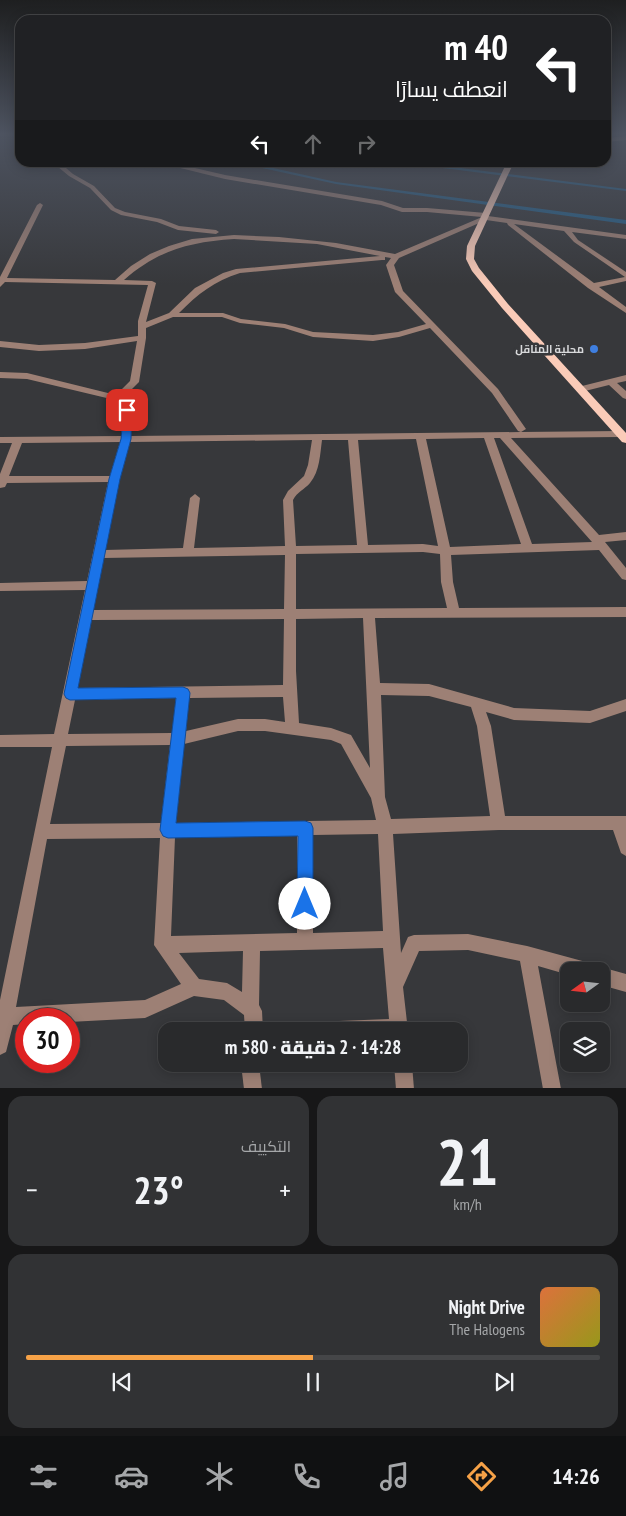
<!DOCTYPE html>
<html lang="ar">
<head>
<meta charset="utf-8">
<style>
	body { margin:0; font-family:"PT Sans Narrow",Cairo,sans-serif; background:#313234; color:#f1f3f6; direction:rtl; height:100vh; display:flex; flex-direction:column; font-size:19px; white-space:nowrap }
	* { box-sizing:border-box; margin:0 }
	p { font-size:16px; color:#a5a7a9 }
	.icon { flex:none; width:28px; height:28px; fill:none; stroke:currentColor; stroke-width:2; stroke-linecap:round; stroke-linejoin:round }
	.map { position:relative; height:1088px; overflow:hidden; direction:ltr }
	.drawer { display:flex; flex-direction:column; gap:8px; padding:8px; background:#171718; flex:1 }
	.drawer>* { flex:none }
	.top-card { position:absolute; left:15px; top:15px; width:596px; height:152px; border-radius:15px; box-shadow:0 2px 12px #0003,0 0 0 1px #454648; direction:rtl; background:#202124; color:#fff; overflow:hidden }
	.needle { width:32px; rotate:255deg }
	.controls { position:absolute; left:560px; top:962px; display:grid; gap:10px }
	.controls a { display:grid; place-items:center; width:50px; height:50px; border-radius:10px; background:#292a2c; box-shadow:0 2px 12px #0003,0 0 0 1px #454648; font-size:25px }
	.speed { position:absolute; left:15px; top:1008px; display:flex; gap:10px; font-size:25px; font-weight:700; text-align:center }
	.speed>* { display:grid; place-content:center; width:65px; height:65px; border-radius:50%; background:#292a2c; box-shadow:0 2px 12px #0003,0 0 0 1px #454648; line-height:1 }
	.speed .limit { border:8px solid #d22; background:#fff; color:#111 }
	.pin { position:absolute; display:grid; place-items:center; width:42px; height:42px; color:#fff; margin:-21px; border-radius:10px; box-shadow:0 2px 8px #0006 }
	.me { position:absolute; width:55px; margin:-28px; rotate:0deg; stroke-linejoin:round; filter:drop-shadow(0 0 4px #0008) }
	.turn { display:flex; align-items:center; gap:18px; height:105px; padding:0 20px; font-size:22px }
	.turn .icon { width:65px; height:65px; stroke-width:2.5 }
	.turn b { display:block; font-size:35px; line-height:42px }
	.lanes { display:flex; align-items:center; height:48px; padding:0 20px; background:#0003; justify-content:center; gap:25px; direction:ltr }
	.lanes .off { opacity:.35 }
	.big { font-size:38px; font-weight:800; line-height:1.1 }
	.drawer .widget { flex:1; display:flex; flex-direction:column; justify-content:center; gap:8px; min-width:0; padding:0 18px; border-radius:15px; background:#313234 }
	.drawer .dial { align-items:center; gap:0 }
	.dial b { font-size:65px; line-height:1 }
	.song { display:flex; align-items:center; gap:15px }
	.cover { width:60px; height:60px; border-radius:8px; background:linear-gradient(135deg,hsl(20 70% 55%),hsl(60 70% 35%)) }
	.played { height:5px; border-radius:2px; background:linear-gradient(90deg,#f6a247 50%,#454648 50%) }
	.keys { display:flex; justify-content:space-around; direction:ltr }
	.heat { display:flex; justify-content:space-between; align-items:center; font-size:28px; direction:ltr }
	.drawer .tiles { flex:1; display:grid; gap:8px; grid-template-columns:1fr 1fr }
	.widget:last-child { grid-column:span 2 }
	.trip { position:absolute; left:158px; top:1022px; width:310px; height:50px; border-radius:15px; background:#292a2c; box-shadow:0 2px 12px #0003,0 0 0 1px #454648; font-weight:800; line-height:50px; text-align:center; direction:rtl }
	.menu { display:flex; height:80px; justify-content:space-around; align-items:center; background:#101112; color:#a5a7a9 }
	.menu .icon { width:35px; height:35px }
	.menu .selected { color:#f6a247 }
	.menu b { font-size:22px; color:#f1f3f6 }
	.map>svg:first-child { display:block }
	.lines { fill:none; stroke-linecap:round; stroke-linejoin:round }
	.canal { fill:#265f87; fill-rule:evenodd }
	.minor { fill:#9d8075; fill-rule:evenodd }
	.major { fill:#facbb8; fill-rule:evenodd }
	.route { fill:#1a73e8; stroke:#114b97 }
	.shop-dot { fill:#3f7fe0; stroke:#37383b; stroke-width:2 }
	.labels { text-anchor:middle; stroke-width:5; stroke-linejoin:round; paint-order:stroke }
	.far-poi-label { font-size:11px; font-weight:bold; fill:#d8d9db; stroke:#37383b; text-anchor:end }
</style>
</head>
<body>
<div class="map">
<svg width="626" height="1089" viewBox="0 0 626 1089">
	<rect width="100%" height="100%" fill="#37383b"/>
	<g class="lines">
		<g class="canal">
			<polygon points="235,162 246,162 336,182 626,220 626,224 336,184"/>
			<polygon points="395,162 413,162 626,189 626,191"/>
		</g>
		<g class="minor">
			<polygon points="626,136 626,140 606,142 606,138"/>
			<polygon points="52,162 59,162 73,174 94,186 115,208 125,212 161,219 179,226 216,230 219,232 216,234 178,230 157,222 121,215 111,210 90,188 69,176"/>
			<path d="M 156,162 L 169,162 L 225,175 L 382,201 L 403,208 L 427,208 L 486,213 L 489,215 L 488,216 L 626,235 L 626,239 L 572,232 L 578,240 L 626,272 L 626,281 L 599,287 L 626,307 L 626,313 L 588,288 L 508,225 L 507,223 L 486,220 L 399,258 L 394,265 L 403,291 L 498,389 L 526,429 L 521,432 L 620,431 L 625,434 L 620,437 L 511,438 L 599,535 L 626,532 L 626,540 L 605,542 L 626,568 L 626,580 L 622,579 L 599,550 L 451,555 L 453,582 L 459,608 L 626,607 L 626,617 L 375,618 L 380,683 L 429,684 L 514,708 L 590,711 L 626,699 L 626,711 L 590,723 L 514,720 L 486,712 L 491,726 L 505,816 L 626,816 L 626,856 L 621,853 L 613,830 L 499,830 L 393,834 L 401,953 L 408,937 L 414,935 L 468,934 L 527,946 L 586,962 L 592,965 L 595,971 L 601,967 L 626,974 L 626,992 L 601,985 L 601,971 L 569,971 L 569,975 L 538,966 L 561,1089 L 543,1089 L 520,961 L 468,950 L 419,951 L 403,987 L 408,1031 L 305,1031 L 308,1025 L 314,1022 L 389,1019 L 383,948 L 260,951 L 259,1005 L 262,1011 L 263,1031 L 245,1031 L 244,1015 L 224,1000 L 194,996 L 145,1018 L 69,1022 L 69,1019 L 26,1019 L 26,1024 L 13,1025 L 6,1052 L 0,1055 L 0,1000 L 52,747 L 0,747 L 0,735 L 54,734 L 85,590 L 0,591 L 0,583 L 87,581 L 108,482 L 7,483 L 5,487 L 0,488 L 0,474 L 12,443 L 0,443 L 0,437 L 121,436 L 122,409 L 115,400 L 27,379 L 0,378 L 0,372 L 27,373 L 116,395 L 130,381 L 137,341 L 85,349 L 39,351 L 0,347 L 0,341 L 39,345 L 85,343 L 138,336 L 138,321 L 148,285 L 5,282 L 0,287 L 0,277 L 37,205 L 40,203 L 43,205 L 7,278 L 115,280 L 131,266 L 150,254 L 169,246 L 192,239 L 234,235 L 279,237 L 336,243 L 395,254 L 482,217 L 427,212 L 402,212 L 381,205 L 225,179 ZM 514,224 L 564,231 L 574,242 L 625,277 L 594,283 ZM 234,239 L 317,244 L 380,256 L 236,269 L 223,273 L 195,288 L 169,313 L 146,322 L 156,283 L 152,281 L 124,280 C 158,250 190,242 234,239 ZM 385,257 L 391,258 L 386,265 L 395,292 L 426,324 L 398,332 L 373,335 L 313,332 L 285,324 L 241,319 L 223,313 L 179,313 C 198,294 214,281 240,273 L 382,260 L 385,260 ZM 173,317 L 222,317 L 240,323 L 284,328 L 313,337 L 373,341 L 399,337 L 430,328 L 492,393 L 518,431 L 521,432 L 131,436 L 132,409 L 123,398 L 139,382 L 146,338 L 146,328 ZM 484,438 L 521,544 L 450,547 L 426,439 ZM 494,438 L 500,438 L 592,542 L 532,544 ZM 416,439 L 438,546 L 423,544 L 368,545 L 358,440 ZM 312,440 L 308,465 L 304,476 L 288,491 L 283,500 L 285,546 L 194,548 L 200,498 L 195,494 L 190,498 L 183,548 L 105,550 L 119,479 L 130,442 ZM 322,440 L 348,440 L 357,545 L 296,546 L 293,500 C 297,492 305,489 310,483 C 320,471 320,454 322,440 ZM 120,442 L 110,476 L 9,476 L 22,443 ZM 423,552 L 440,554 L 441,582 L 447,608 L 296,609 L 296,554 ZM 285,555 L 284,609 L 93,610 L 103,558 ZM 363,618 L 370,768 L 351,735 L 331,728 L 299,723 L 296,671 L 296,619 ZM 284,619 L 283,685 L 77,688 L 91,620 ZM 381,695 L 429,696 L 471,707 L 477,726 L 490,816 L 391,819 L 385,797 ZM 283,697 L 285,722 L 265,719 L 238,719 L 186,731 L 189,698 ZM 176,698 L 172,733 L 68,734 L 75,700 ZM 238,731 L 265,731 L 331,740 L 341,744 L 371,798 L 376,820 L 176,823 L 184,744 ZM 170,745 L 161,823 L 50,824 L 66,746 ZM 378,834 L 383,931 L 313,933 L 313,835 ZM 297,836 L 297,933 L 171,936 L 175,837 ZM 160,838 L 154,945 L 181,984 L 145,1000 L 16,1007 L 47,839 ZM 243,951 L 242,992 L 227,983 L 199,979 L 179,953 Z"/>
			<polygon points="626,375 626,381 617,383 626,391 626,399 623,398 609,385 581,392 576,389 578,387"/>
			<polygon points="241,1064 259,1064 262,1089 244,1089"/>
			<polygon points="394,1064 412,1064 414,1089 396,1089"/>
		</g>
		<polygon class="major" points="507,162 514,162 475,246 474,259 479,268 508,304 626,433 626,443 622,442 502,308 472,271 466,259 467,246"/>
	</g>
	<linearGradient id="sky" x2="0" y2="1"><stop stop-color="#1e1f20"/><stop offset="0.47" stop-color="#4d5360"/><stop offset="1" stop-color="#4d5360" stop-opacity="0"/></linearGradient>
	<rect width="626" height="285" fill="url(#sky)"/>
	<polygon class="route" points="124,407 130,407 132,410 131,439 120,479 78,688 183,687 188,689 190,693 176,823 305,821 311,823 313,828 313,904 311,909 305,912 299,909 297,904 298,836 168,838 163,836 160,830 176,698 70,700 66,698 64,694 109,479 121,439"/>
	<circle class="shop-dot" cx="594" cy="349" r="5"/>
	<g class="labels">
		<g class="far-poi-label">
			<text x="584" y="353">محلية المناقل</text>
		</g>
	</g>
</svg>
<div class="controls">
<a><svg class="needle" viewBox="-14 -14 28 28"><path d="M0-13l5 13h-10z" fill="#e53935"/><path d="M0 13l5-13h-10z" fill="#a5a7a9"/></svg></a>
<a><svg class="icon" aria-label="layers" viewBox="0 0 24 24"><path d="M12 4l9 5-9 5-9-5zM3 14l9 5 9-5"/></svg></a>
</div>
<div class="speed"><div class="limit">30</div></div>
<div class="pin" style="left:127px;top:410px;background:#d93025"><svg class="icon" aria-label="arrive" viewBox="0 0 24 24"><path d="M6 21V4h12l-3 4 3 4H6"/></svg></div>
<svg class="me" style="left:305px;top:904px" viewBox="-20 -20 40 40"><circle r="19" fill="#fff"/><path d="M0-13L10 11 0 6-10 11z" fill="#1a73e8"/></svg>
<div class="trip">14:28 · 2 دقيقة · 580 m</div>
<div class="top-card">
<div class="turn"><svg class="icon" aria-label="left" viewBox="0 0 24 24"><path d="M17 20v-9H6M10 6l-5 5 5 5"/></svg><div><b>40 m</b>انعطف يسارًا</div></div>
<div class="lanes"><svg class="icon" aria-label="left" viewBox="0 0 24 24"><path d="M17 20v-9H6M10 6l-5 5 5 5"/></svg><svg class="icon off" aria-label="ahead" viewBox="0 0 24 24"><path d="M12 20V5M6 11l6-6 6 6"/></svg><svg class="icon off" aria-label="right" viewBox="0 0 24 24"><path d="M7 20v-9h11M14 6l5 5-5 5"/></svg></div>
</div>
</div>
<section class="drawer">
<div class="tiles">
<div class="widget dial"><b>21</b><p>km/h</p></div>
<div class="widget"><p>التكييف</p>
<div class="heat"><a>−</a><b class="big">23°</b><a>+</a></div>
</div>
<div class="widget">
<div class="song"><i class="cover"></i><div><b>Night Drive</b><p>The Halogens</p></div></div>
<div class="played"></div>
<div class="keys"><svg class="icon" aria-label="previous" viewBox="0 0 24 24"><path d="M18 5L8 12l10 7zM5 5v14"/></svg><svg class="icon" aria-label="pause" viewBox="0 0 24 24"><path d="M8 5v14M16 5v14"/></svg><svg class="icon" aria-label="next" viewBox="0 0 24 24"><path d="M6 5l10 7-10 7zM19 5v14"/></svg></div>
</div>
</div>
</section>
<nav class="menu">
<b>14:26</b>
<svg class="icon selected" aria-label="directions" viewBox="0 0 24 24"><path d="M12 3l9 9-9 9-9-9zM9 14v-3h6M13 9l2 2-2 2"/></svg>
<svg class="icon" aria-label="music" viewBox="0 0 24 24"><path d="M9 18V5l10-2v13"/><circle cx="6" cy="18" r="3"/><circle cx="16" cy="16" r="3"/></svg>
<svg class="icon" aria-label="phone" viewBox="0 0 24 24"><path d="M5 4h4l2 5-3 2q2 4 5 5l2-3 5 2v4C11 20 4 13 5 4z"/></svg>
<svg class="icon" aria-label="climate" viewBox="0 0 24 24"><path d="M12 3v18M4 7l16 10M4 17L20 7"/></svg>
<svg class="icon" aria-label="car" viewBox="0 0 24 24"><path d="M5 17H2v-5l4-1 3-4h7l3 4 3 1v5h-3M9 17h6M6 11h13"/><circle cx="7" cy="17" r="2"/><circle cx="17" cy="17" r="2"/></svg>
<svg class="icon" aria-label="filters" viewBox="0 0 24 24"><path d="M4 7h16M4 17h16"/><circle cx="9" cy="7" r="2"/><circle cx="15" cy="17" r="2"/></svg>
</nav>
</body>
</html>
